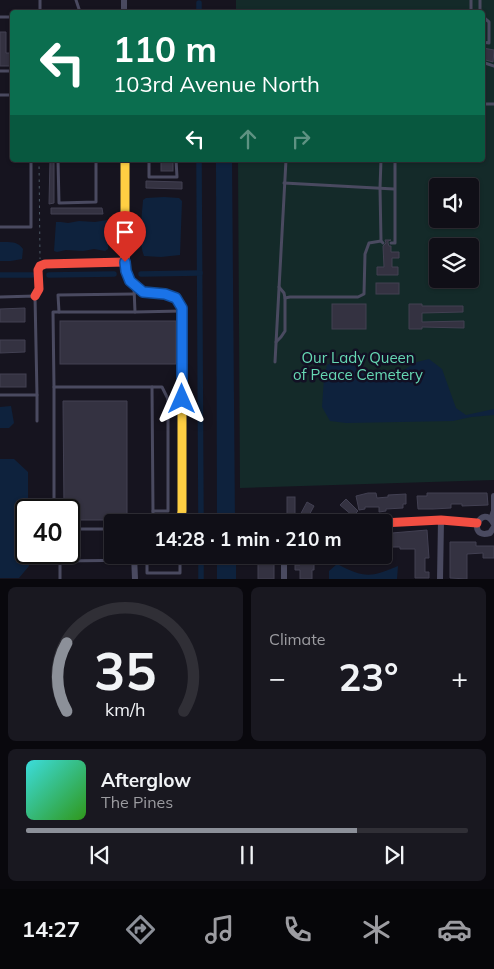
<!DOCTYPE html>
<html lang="en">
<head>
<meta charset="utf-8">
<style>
	body { margin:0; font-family:Mulish,sans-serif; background:#191820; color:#f1f3f6; height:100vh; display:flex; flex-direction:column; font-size:19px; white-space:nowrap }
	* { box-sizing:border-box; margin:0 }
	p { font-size:16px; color:#9c9ca1 }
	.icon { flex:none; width:28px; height:28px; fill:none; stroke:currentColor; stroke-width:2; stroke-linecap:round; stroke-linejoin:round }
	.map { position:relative; height:579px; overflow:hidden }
	.details { display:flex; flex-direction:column; gap:8px; padding:8px; background:#09080d; flex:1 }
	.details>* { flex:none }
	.top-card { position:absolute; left:10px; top:10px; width:475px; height:152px; border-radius:5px; box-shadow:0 1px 4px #0004,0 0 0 1px #302f36; background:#0b6e4f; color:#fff; overflow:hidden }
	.buttons { position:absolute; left:429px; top:178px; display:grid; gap:10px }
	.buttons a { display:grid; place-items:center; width:50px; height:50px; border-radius:5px; background:#100f17; box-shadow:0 1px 4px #0004,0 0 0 1px #302f36; font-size:25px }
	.speed { position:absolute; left:15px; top:499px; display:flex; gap:10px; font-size:25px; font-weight:700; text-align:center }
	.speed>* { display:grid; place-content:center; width:65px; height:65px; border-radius:50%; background:#100f17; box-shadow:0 1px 4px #0004,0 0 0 1px #302f36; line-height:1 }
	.speed .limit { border:2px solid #111; border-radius:8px; background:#fff; color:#111 }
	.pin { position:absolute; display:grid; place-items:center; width:42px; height:42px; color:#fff; margin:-51px -21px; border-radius:50% 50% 50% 0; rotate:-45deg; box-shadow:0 0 5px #0007 }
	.pin .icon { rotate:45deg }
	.me { position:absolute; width:55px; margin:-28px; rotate:0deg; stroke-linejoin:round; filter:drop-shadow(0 0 4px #0008) }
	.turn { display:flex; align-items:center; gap:18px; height:105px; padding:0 20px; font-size:22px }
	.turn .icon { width:65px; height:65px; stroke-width:2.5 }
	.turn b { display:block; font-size:35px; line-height:42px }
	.lanes { display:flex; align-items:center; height:48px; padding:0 20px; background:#0003; justify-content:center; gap:25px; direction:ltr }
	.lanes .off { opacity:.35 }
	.big { font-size:38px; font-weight:700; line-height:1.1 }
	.details .card { flex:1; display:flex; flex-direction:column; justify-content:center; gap:8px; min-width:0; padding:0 18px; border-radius:8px; background:#191820 }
	.details .dial { align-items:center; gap:0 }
	.dial svg { height:130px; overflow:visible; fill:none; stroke:#302f36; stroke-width:7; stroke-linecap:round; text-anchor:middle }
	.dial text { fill:#f1f3f6; stroke:none }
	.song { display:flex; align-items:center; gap:15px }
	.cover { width:60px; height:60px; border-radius:8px; background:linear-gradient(135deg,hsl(180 70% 55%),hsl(110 70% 35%)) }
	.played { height:5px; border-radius:2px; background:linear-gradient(90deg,#8c9099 75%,#302f36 75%) }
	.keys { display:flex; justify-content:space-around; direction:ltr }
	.heat { display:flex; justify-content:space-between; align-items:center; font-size:28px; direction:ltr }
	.details .tiles { flex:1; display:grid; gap:8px; grid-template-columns:1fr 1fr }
	.card:last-child { grid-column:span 2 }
	.trip { position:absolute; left:104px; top:514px; width:288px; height:50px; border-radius:5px; background:#100f17; box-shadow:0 1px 4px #0004,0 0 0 1px #302f36; font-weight:700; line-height:50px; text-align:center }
	.tabs { display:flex; height:80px; justify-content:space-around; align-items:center; background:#060609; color:#9c9ca1 }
	.tabs .icon { width:35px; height:35px }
	.tabs .active { color:#8c9099 }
	.tabs b { font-size:22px; color:#f1f3f6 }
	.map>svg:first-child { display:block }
	.green { fill:#142a29; fill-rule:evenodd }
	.water { fill:#0e223d }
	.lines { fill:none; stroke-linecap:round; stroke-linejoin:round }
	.canal { stroke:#0e223d; stroke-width:5.5 }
	.building { fill:#343241; stroke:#424052 }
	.path { stroke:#4c5a66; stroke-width:1; stroke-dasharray:2.5 4; stroke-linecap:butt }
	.lane { stroke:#4a4a60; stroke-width:3 }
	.street { stroke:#4a4a60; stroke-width:6 }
	.slow { stroke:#ffcf43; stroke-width:9 }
	.jam { stroke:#f24e42; stroke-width:9 }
	.route-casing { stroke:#114b97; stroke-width:12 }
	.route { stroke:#1a73e8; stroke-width:9 }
	.labels { text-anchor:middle; stroke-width:5; stroke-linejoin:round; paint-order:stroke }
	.park-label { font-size:15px; fill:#66d8b3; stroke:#121024 }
</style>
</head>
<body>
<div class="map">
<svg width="494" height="579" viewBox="0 0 494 579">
	<rect width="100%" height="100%" fill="#16141f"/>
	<path class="green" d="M 236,0 L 494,0 L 494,480 L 240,488 L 238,160 L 482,160 L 482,12 L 236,12 ZM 438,186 L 470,186 L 470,219 L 438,219 ZM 438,246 L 470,246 L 470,279 L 438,279 Z"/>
	<g class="water">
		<polygon points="216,160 232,160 235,522 217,522"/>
		<path d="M 164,197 L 179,198 L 182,201 L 180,255 L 161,257 L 144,256 C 138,241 142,216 143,200 L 146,198 Z"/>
		<polygon points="107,220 109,227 107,234 108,246 108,249 105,251 94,249 83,251 66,250 57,252 54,251 56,222 61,222 68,223 79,221 95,222"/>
		<path d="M 0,242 C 9,242 18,241 23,249 L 22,259 L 11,261 L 0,261 Z"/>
		<polygon points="341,358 353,364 371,381 385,381 417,362 429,359 442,369 456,408 466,415 494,409 494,415 471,417 453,421 346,423 330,421 322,407 324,378 327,365"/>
		<polygon points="11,406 14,423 9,428 0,428 0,407"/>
		<polygon points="0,459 14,459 28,472 28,510 26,510 26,552 29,553 29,566 19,578 0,578"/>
		<rect x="217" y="555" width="19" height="24"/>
		<path d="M 337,564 C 364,578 370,578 398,566 L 397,579 L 329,579 L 329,571 Z"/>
	</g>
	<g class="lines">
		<g class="canal">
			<polyline points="199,3 199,12"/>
			<polyline points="199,160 201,522"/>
			<polyline points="141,274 200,273"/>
			<polyline points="0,275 32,275"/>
			<polyline points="49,275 114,274"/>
			<polyline points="201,555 201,579"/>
		</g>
	</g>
	<g class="building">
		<polygon points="0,32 6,32 6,53 11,53 11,66 0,66"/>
		<polygon points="483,48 494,50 493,62 482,59"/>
		<polygon points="50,160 54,160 54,203 49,204"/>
		<rect x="161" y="160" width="12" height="11"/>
		<polygon points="146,181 182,182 182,189 146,188"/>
		<polygon points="51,208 102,208 103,214 51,214"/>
		<polygon points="385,240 391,240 388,241 388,243 389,246 391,246 391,252 399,252 399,258 392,258 392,267 398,267 398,275 377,275 377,267 384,267 383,246 386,243"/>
		<rect x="376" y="283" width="23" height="11"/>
		<rect x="332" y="304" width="34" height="25"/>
		<polygon points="409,304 422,304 422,306 463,306 463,312 422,313 422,322 464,321 464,328 422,327 422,329 409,329"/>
		<polygon points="25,308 25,322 0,322 0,309"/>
		<rect x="60" y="321" width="116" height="43"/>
		<polygon points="0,340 25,340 25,352 0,353"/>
		<rect x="0" y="374" width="26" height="13"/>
		<polygon points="63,401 127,401 127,520 69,520 69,510 64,510"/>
		<polygon points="368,493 376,493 377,498 388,497 388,495 406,494 406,504 403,504 403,508 386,509 386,511 379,512 379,507 365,507 365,509 359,510 356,496"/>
		<polygon points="427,493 487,493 488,505 462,506 462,504 451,504 451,508 433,509 418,509 417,496 427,496"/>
		<rect x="287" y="497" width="8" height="19"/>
		<polygon points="346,499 358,511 353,516 340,505"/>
		<polygon points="307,502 314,506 306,521 299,517"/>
		<polygon points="427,530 429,558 425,558 425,572 429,572 429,578 415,578 415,549 400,549 400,547 382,547 382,542 390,542 390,537 392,537 392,533"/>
		<polygon points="450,542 476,542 476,546 494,546 494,558 483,558 483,553 467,554 467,579 450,578"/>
		<polygon points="258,555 268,555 268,562 274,562 274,579 258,579"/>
		<polygon points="302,555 314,555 314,570 312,570 312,579 300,579 300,570 295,570 295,565 300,565 300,562 302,562"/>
		<polygon points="356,555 376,555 376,562 359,562 354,561"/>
	</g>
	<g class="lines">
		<polyline class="path" points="39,160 40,259"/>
		<g class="lane">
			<polyline points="40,0 40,12"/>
			<polyline points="76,0 80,12"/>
			<polyline points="471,12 471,0"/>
			<polyline points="480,12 480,0"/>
			<polyline points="482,16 489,22 489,43 482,42"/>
			<polyline points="0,17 12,17"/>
			<polyline points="482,62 494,66"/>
			<polyline points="0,71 12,71"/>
			<polyline points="0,95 12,95"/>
			<polyline points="482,104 494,104"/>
			<polyline points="58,160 59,203 96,202 96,160"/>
			<polyline points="149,160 149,177 177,177 176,160"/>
			<polyline points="381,160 380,188 381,241 383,243"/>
			<polyline points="284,183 394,189"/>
			<polyline points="0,227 31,227 31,160"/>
			<polyline points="391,243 395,243 395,160"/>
			<polyline points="134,288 135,312 53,312 54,387 162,387 168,399 168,511 153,511 153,522"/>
			<polyline points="0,297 35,296 37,395 0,395"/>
			<polyline points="285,298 290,297 358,297 364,294 365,254 369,243 381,241"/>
			<polyline points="59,312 58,295 134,294"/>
			<polyline points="135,312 182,311"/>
			<polyline points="276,342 281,337 285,331 285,298 284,293 279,287"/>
			<polyline points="275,362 286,160"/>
			<polyline points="54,387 54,510"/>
			<polyline points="152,387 153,511"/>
			<polyline points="37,395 37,421"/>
			<polyline points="168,399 180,399"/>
			<polyline points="69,529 112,529"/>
			<polyline points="60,552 60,579"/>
			<polyline points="147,555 147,573 180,573 180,555"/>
			<polyline points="60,561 147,560"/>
		</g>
		<g class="street">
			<polyline points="124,0 124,12"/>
			<polyline points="491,519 494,511 494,496"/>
			<path d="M 361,522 C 365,517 371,517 376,522"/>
			<path d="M 494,524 C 482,501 465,540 490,533 L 494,527"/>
			<polyline points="134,555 135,579"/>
			<polyline points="284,555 284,579"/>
			<polyline points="440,579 441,520"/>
		</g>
		<polyline class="slow" points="125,160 125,262 126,271 130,281 143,292 165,294 176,298 182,308 182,511 181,519 178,522"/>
		<g class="jam">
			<polyline points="35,296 39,289 38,270 40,266 45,264 125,262"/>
			<polyline points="382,523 441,520 477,523"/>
		</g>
	</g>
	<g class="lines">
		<defs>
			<polyline id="route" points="125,262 126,271 130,281 143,292 165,294 176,298 182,308 182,399"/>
		</defs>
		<use href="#route" class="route-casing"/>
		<use href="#route" class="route"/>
	</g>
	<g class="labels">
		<g class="park-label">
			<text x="358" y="363">Our Lady Queen<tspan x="358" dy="17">of Peace Cemetery</tspan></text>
		</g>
	</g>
</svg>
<div class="buttons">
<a><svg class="icon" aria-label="sound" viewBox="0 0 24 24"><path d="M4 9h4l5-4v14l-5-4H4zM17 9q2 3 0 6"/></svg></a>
<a><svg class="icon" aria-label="layers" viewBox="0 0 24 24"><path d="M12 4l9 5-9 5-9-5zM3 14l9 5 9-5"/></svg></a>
</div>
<div class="speed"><div class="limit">40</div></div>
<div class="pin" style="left:125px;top:262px;background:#d93025"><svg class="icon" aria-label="arrive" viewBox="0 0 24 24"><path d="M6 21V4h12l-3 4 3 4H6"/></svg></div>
<svg class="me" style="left:182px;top:399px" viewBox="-20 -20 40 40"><path d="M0-17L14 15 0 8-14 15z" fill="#1a73e8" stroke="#fff" stroke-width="4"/></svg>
<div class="trip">14:28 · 1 min · 210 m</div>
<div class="top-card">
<div class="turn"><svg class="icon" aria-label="left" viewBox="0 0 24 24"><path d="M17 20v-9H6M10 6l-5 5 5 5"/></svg><div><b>110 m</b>103rd Avenue North</div></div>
<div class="lanes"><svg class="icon" aria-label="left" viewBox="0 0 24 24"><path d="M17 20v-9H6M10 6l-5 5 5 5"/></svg><svg class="icon off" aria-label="ahead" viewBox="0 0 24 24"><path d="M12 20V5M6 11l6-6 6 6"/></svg><svg class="icon off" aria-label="right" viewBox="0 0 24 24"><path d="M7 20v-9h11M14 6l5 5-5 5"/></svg></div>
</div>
</div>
<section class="details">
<div class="tiles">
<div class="card dial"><svg viewBox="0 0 100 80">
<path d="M14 69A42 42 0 1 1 86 69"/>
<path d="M14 69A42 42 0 0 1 14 27" stroke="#8c9099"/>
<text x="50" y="56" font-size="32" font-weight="700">35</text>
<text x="50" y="72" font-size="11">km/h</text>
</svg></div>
<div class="card"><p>Climate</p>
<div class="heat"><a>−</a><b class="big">23°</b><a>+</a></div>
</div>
<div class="card">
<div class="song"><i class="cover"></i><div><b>Afterglow</b><p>The Pines</p></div></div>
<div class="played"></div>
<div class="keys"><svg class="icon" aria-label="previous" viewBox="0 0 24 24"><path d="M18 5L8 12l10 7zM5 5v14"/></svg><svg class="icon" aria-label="pause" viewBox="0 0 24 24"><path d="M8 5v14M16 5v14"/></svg><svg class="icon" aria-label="next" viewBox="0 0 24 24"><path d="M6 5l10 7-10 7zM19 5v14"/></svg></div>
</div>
</div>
</section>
<nav class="tabs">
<b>14:27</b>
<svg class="icon active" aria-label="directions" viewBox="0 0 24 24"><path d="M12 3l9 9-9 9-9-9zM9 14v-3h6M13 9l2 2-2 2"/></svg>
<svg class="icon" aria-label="music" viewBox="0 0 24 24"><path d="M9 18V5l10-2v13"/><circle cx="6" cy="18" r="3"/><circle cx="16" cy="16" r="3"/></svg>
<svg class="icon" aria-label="phone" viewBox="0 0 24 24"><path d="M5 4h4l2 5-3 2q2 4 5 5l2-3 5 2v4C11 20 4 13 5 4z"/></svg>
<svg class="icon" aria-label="climate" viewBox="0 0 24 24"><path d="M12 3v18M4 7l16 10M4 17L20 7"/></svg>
<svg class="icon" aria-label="car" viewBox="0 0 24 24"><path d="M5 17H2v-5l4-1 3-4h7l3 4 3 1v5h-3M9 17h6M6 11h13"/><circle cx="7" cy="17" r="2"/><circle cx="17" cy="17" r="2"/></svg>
</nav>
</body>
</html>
